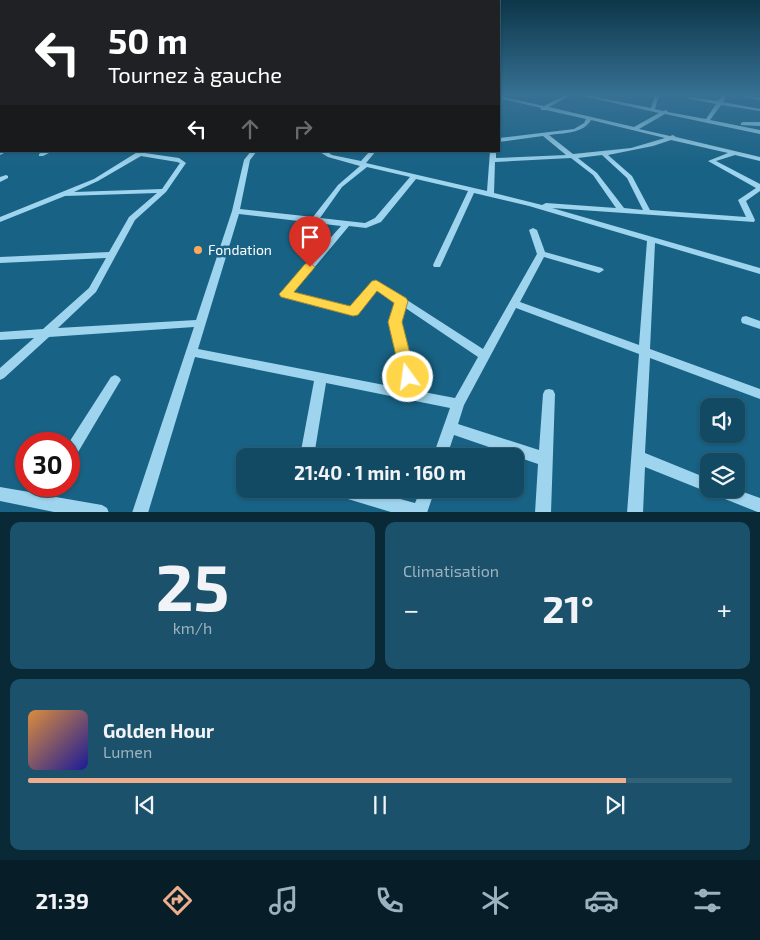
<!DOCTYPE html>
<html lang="fr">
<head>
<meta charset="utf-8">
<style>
	body { margin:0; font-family:"Exo 2",sans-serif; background:#1b516a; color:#f1f3f6; height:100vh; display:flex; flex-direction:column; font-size:19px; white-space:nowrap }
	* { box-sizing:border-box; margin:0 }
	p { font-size:16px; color:#9cb3bf }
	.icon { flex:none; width:28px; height:28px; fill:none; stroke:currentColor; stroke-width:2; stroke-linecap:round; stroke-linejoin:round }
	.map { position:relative; height:512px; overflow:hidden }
	.panel { display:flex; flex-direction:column; gap:10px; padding:10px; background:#0a2937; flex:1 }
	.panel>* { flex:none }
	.hud { position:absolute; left:0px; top:0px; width:500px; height:152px; box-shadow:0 1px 4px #0004,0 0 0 1px #316278; background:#202124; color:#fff; overflow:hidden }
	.controls { position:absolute; left:700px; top:398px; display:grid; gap:10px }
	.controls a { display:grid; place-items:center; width:45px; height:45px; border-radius:10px; background:#124a64; box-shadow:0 1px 4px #0004,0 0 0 1px #316278; font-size:25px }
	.speed { position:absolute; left:15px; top:432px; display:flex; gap:10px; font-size:25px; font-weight:700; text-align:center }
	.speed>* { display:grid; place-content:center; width:65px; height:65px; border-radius:50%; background:#124a64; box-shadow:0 1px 4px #0004,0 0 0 1px #316278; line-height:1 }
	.speed .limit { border:8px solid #d22; background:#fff; color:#111 }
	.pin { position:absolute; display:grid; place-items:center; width:42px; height:42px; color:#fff; margin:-51px -21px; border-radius:50% 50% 50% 0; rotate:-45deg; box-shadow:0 0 5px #0007 }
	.pin .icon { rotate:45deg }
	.me { position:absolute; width:55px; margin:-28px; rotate:346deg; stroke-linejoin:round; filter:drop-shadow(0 0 4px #0008) }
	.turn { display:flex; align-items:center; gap:18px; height:105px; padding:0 25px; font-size:22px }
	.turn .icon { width:65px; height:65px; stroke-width:2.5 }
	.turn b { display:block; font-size:35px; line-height:42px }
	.lanes { display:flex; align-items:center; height:48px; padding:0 25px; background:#0003; justify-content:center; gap:25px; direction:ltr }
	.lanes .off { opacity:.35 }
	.big { font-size:38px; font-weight:700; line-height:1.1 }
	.panel .card { flex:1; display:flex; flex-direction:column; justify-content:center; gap:8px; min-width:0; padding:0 18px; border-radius:10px; background:#1b516a }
	.panel .dial { align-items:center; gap:0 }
	.dial b { font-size:65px; line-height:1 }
	.song { display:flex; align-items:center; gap:15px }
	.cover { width:60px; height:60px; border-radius:8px; background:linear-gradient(135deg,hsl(30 70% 55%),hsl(240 70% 35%)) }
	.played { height:5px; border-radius:2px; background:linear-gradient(90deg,#eead8d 85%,#316278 85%) }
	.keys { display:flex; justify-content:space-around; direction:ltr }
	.heat { display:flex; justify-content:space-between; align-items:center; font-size:28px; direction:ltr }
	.panel .tiles { flex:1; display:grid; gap:10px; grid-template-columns:1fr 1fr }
	.card:last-child { grid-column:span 2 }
	.trip { position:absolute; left:236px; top:448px; width:288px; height:50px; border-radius:10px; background:#124a64; box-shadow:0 1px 4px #0004,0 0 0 1px #316278; font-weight:700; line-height:50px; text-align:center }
	.menu { display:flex; height:80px; justify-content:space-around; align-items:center; background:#071e28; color:#9cb3bf }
	.menu .icon { width:35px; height:35px }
	.menu .current { color:#eead8d }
	.menu b { font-size:22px; color:#f1f3f6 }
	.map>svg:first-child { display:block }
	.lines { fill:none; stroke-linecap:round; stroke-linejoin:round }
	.minor { fill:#9ed4ed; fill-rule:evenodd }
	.route { fill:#ffd54a; stroke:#a68a30 }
	.poi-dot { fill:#ffa859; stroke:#186285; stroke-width:2 }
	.labels { text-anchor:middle; stroke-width:5; stroke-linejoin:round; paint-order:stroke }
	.poi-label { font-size:14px; fill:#fff; stroke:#186285; text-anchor:start }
</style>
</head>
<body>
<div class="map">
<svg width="760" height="513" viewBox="0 0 760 513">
	<rect width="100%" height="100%" fill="#186285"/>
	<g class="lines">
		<g class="minor">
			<path d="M 566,95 L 571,95 L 549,107 L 634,127 L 659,113 L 578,95 L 586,95 L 651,108 L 655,95 L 659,95 L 655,109 L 663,111 L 666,110 L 668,112 L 706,119 L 716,104 L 690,99 L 688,98 L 688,97 L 718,101 L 723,95 L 727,95 L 723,102 L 760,109 L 760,111 L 721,105 L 710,120 L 760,130 L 760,134 L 665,114 L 639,129 L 670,136 L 673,135 L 676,137 L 760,157 L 760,161 L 735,155 L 716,161 L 760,184 L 760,191 L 746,201 L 755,220 L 754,222 L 552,208 L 760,268 L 760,274 L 655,243 L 650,349 L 760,389 L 760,399 L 650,358 L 645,453 L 709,479 L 709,489 L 735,489 L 760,498 L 760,513 L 645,467 L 643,513 L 627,513 L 639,354 L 516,308 L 464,405 L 458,424 L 539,450 L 543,394 L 545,390 L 549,389 L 553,390 L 555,394 L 551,513 L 535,513 L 538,464 L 454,435 L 447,456 L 433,456 L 450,408 L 326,383 L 314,456 L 300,456 L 314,381 L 195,357 L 148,513 L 132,513 L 194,327 L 49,337 L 4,378 L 0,380 L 0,368 L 34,338 L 0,340 L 0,332 L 43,329 L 89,288 L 106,258 L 0,263 L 0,257 L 109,252 L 129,217 L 157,193 L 65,196 L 0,222 L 0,217 L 94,179 L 139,151 L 147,151 L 145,153 L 179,158 L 186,163 L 166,192 L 135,220 L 96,292 L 58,328 L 196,320 L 232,211 L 244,160 L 251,151 L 257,151 L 250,160 L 240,209 L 313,217 L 338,185 L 360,166 L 328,157 L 318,151 L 326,151 L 332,155 L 361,161 L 370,151 L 376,151 L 366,163 L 487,191 L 490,151 L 496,151 L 496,158 L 566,155 L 543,136 L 499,142 L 499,138 L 574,129 L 584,123 L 586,119 L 546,110 L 541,110 L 541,108 L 499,98 L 499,96 L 544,106 ZM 591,120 L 665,138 L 631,148 L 573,154 L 549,135 C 563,133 583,134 591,120 ZM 671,140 L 728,153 L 708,161 L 756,188 L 738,200 L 746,217 L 650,210 L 632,176 L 608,155 L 653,146 ZM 602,155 L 627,178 L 643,210 L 624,208 L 597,173 L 578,158 ZM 141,156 L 177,162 L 180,163 L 162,189 L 74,192 L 98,181 ZM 571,158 L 593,175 L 616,208 L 546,203 L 542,205 L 494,193 L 495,162 ZM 367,167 L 410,177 L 375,218 L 365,223 L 320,218 L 342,187 ZM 416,179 L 468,191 L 433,265 L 434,267 L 440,267 L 441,265 L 474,193 L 529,206 L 647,241 L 639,345 L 520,302 L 544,257 L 599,273 L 604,270 L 602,268 L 545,252 L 537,230 L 533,228 L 529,230 L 537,254 L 483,349 L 379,282 L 373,282 L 351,308 L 293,293 L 349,226 L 366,228 L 381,222 ZM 239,214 L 341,226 L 281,294 L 283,296 L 353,316 L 357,315 L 377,289 L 396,302 L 390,323 L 405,389 L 198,349 ZM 404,307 L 478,357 L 455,398 L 418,391 L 400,323 Z"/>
			<polygon points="737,95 760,98 760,100 739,96"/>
			<rect x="0" y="121" width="1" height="4"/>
			<polygon points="743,122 760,122 760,126 741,125 741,123"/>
			<polygon points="1,150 1,151 8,151 0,155"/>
			<polygon points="44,151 53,151 43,156 39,156 39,154"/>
			<polygon points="6,175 8,176 8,178 0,182 0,177"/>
			<polygon points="746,316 760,321 760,329 742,323 741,320 742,317"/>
			<polygon points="115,375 119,377 121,380 119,383 74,459 69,461 68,444 111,377"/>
			<polygon points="39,486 55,486 50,496 102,505 107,508 109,513 59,513 0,501 0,487 35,493"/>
			<polygon points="331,489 363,489 415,503 421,489 435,489 427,513 394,513 338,496 333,494"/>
		</g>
	</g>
	<linearGradient id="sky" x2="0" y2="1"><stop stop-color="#0d3649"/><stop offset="0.57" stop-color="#377194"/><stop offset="1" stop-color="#377194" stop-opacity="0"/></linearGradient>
	<rect width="760" height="167" fill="url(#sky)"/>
	<polygon class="route" points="310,263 315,267 294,292 350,306 372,281 376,280 406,298 408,301 402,322 416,377 414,381 408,383 403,381 401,377 388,322 394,303 377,291 358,315 353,316 281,297 279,294 281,292 305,264"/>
	<circle class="poi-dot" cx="198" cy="250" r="5"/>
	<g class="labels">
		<g class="poi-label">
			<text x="208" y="255">Fondation</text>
		</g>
	</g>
</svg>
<div class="controls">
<a><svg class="icon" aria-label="sound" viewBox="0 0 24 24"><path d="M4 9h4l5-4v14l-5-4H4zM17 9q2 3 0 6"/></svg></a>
<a><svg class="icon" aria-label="layers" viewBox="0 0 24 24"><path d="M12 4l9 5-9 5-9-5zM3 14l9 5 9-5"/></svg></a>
</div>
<div class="speed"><div class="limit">30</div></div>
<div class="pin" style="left:310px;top:267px;background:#d93025"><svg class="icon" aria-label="arrive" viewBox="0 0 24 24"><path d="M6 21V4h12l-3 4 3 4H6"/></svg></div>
<svg class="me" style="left:408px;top:377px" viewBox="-20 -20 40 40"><circle r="17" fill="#ffd54a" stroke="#fff" stroke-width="3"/><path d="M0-11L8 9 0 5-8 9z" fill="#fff"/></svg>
<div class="trip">21:40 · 1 min · 160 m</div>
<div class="hud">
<div class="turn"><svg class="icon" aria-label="left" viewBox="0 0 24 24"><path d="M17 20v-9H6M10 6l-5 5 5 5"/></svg><div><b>50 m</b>Tournez à gauche</div></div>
<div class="lanes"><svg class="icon" aria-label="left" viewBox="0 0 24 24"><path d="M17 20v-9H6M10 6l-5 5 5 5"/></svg><svg class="icon off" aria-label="ahead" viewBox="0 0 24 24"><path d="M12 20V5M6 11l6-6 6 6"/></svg><svg class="icon off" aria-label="right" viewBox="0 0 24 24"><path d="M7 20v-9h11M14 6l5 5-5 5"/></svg></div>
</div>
</div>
<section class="panel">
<div class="tiles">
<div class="card dial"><b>25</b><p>km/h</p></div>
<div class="card"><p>Climatisation</p>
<div class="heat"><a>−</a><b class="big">21°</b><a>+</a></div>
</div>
<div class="card">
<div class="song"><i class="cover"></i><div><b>Golden Hour</b><p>Lumen</p></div></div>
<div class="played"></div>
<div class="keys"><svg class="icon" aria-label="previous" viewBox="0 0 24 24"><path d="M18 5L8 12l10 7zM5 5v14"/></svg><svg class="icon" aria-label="pause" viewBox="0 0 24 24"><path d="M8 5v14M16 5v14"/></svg><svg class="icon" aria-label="next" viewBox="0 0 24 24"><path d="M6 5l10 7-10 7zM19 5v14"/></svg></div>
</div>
</div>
</section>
<nav class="menu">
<b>21:39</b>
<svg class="icon current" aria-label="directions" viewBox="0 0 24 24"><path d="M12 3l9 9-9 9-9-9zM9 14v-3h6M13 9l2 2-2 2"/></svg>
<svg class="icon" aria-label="music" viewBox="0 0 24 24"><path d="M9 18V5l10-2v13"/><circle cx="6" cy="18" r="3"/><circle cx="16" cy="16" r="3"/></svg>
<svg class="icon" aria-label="phone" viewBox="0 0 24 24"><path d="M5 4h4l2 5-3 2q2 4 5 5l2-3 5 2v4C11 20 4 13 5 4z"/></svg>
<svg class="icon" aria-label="climate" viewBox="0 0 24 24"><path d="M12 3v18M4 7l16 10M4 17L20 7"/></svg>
<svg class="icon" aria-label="car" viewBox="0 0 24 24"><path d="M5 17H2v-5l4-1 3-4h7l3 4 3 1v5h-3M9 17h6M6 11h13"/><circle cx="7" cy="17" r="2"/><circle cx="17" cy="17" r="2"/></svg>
<svg class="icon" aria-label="filters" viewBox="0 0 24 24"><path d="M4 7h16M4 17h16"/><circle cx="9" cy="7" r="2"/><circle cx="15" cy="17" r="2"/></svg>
</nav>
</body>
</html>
